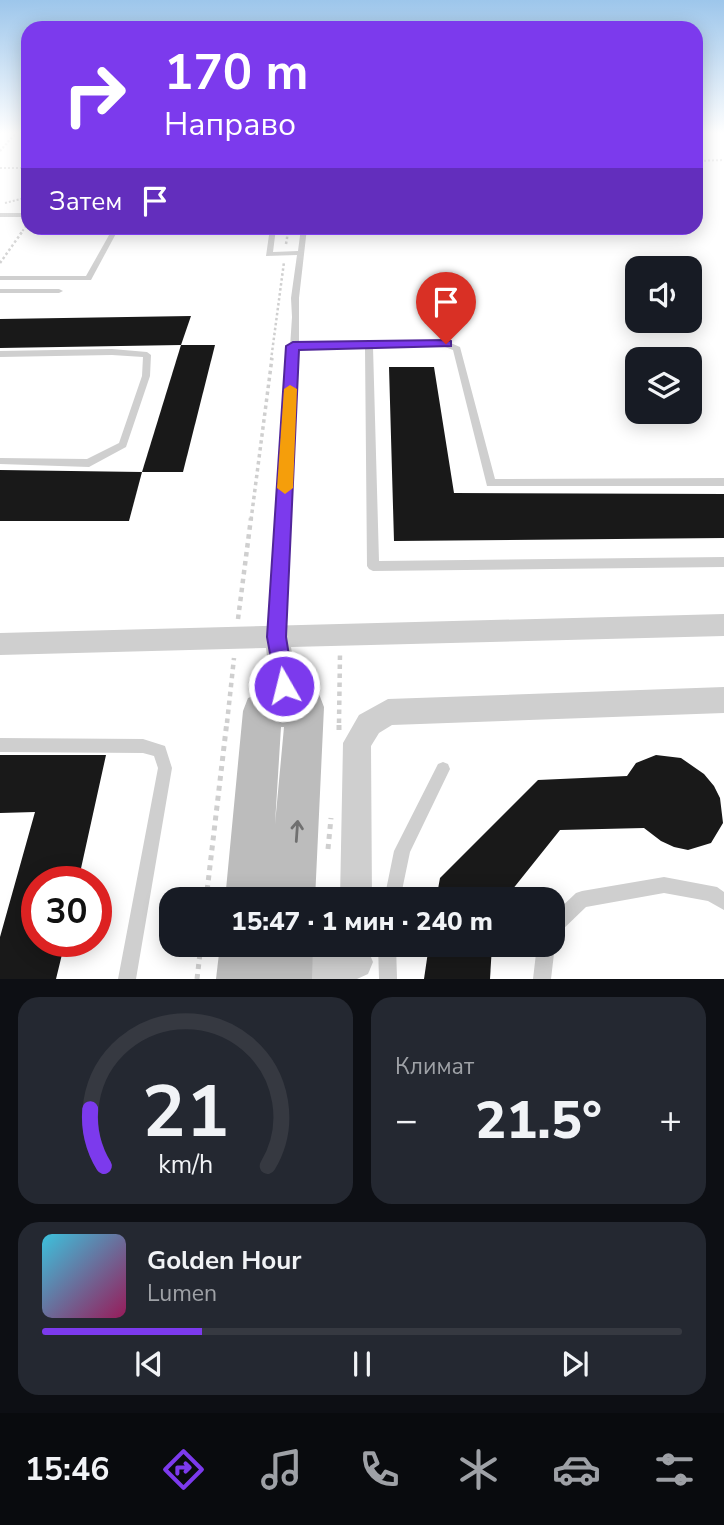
<!DOCTYPE html>
<html lang="ru">
<head>
<meta charset="utf-8">
<style>
	body { margin:0; font-family:"Nunito Sans",sans-serif; background:#242831; color:#f1f3f6; height:100vh; display:flex; flex-direction:column; font-size:26px; white-space:nowrap }
	* { box-sizing:border-box; margin:0 }
	p { font-size:23px; color:#9ea1a6 }
	.icon { flex:none; width:38px; height:38px; fill:none; stroke:currentColor; stroke-width:2; stroke-linecap:round; stroke-linejoin:round }
	.map { position:relative; height:979px; overflow:hidden }
	.panel { display:flex; flex-direction:column; gap:18px; padding:18px; background:#0d0f14; flex:1 }
	.panel>* { flex:none }
	.banner { position:absolute; left:21px; top:21px; width:682px; height:214px; border-radius:21px; box-shadow:0 4px 18px #0003; background:#7c3aed; color:#fff; overflow:hidden }
	.controls { position:absolute; left:625px; top:256px; display:grid; gap:14px }
	.controls a { display:grid; place-items:center; width:77px; height:77px; border-radius:14px; background:#171b24; box-shadow:0 4px 18px #0003; font-size:35px }
	.speed { position:absolute; left:21px; top:866px; display:flex; gap:14px; font-size:35px; font-weight:700; text-align:center }
	.speed>* { display:grid; place-content:center; width:91px; height:91px; border-radius:50%; background:#171b24; box-shadow:0 4px 18px #0003; line-height:1 }
	.speed .limit { border:10px solid #d22; background:#fff; color:#111 }
	.pin { position:absolute; display:grid; place-items:center; width:60px; height:60px; color:#fff; margin:-72px -30px; border-radius:50% 50% 50% 0; rotate:-45deg; box-shadow:0 0 7px #0007 }
	.pin .icon { rotate:45deg }
	.me { position:absolute; width:77px; margin:-38px; rotate:352deg; stroke-linejoin:round; filter:drop-shadow(0 0 5px #0008) }
	.turn { display:flex; align-items:center; gap:24px; height:147px; padding:0 28px; font-size:32px }
	.turn .icon { width:91px; height:91px; stroke-width:2.5 }
	.turn b { display:block; font-size:49px; line-height:60px }
	.then { display:flex; align-items:center; height:66px; padding:0 28px; background:#0003; gap:14px; font-size:26px }
	.big { font-size:52px; font-weight:800; line-height:1.1 }
	.panel .card { flex:1; display:flex; flex-direction:column; justify-content:center; gap:10px; min-width:0; padding:0 24px; border-radius:21px; background:#242831 }
	.panel .dial { align-items:center; gap:0 }
	.dial svg { height:182px; overflow:visible; fill:none; stroke:#363941; stroke-width:7; stroke-linecap:round; text-anchor:middle }
	.dial text { fill:#f1f3f6; stroke:none }
	.song { display:flex; align-items:center; gap:21px }
	.cover { width:84px; height:84px; border-radius:10px; background:linear-gradient(135deg,hsl(190 70% 55%),hsl(330 70% 35%)) }
	.played { height:7px; border-radius:4px; background:linear-gradient(90deg,#7c3aed 25%,#363941 25%) }
	.keys { display:flex; justify-content:space-around; direction:ltr }
	.heat { display:flex; justify-content:space-between; align-items:center; font-size:38px; direction:ltr }
	.panel .tiles { flex:1; display:grid; gap:18px; grid-template-columns:1fr 1fr }
	.card:last-child { grid-column:span 2 }
	.trip { position:absolute; left:159px; top:887px; width:406px; height:70px; border-radius:21px; background:#171b24; box-shadow:0 4px 18px #0003; font-weight:800; line-height:70px; text-align:center }
	.menu { display:flex; height:112px; justify-content:space-around; align-items:center; background:#090b0e; color:#9ea1a6 }
	.menu .icon { width:49px; height:49px }
	.menu .selected { color:#7c3aed }
	.menu b { font-size:32px; color:#f1f3f6 }
	.map>svg:first-child { display:block }
	.building { fill:#191919 }
	.lines { fill:none; stroke-linecap:round; stroke-linejoin:round }
	.path-far4 { stroke:#cfcfcf; stroke-width:2; stroke-dasharray:2 2; stroke-linecap:butt }
	.path-far3 { stroke:#cfcfcf; stroke-width:2.5; stroke-dasharray:2.5 2.5; stroke-linecap:butt }
	.path-far2 { stroke:#cfcfcf; stroke-width:3.5; stroke-dasharray:3.5 3.5; stroke-linecap:butt }
	.path-far1 { stroke:#cfcfcf; stroke-width:4.5; stroke-dasharray:4.5 4.5; stroke-linecap:butt }
	.path { stroke:#cfcfcf; stroke-width:5; stroke-dasharray:5 5; stroke-linecap:butt }
	.lane { fill:#cfcfcf; fill-rule:evenodd }
	.street { fill:#cfcfcf; fill-rule:evenodd }
	.secondary { fill:#bcbcbc; fill-rule:evenodd }
	.oneway { stroke:#707070 }
	.route { fill:#7c3aed; stroke:#51269a; stroke-width:2 }
	.slow { fill:#f59e0b }
</style>
</head>
<body>
<div class="map">
<svg width="724" height="979" viewBox="0 0 724 979">
	<rect width="100%" height="100%" fill="#fff"/>
	<g class="building">
		<polygon points="191,316 181,345 0,348 0,319"/>
		<polygon points="181,345 215,345 183,472 142,472"/>
		<polygon points="389,367 434,367 454,493 724,494 724,538 394,541"/>
		<polygon points="0,470 142,472 129,521 0,521"/>
		<polygon points="0,755 106,755 78,882 37,882 37,942 65,942 56,979 0,979 0,937 35,812 0,813"/>
		<polygon points="656,755 681,758 704,774 714,786 720,798 723,823 711,843 688,850 674,847 661,841 644,828 560,830 504,900 436,900 440,878 538,780 627,776 636,763"/>
		<polygon points="429,945 492,945 490,979 424,979"/>
	</g>
	<g class="lines">
		<g class="path-far4">
			<polyline points="0,151 15,134"/>
			<polyline points="696,161 724,160"/>
			<polyline points="0,168 28,168"/>
			<polyline points="5,203 28,197"/>
			<polyline points="20,234 27,225"/>
			<polyline points="288,234 289,228"/>
		</g>
		<g class="path-far3">
			<polyline points="286,244 288,232"/>
			<polyline points="0,263 22,232"/>
			<polyline points="271,360 284,262"/>
		</g>
		<polyline class="path-far2" points="251,520 272,358"/>
		<g class="path-far1">
			<polyline points="238,619 251,518"/>
			<polyline points="227,723 234,658"/>
			<polyline points="339,723 340,654"/>
		</g>
		<g class="path">
			<polyline points="339,730 339,721"/>
			<polyline points="328,849 331,818"/>
			<polyline points="206,900 227,721"/>
			<polyline points="197,979 201,945"/>
		</g>
		<g class="lane">
			<rect x="0" y="213" width="28" height="4"/>
			<polygon points="113,228 119,228 91,280 0,280 0,276 86,276"/>
			<polygon points="270,228 276,228 273,252 298,251 301,228 307,228 299,298 299,343 446,341 460,347 495,479 724,478 724,486 487,486 453,350 445,347 373,347 379,561 724,557 724,567 373,571 369,569 367,566 365,348 298,348 283,637 281,641 277,642 273,641 271,637 292,317 291,298 297,255 266,256"/>
			<polygon points="0,289 59,289 63,291 59,293 0,293"/>
			<polygon points="112,349 147,352 151,355 150,376 126,447 89,467 0,464 0,458 87,459 119,443 142,376 143,357 112,355 0,357 0,351"/>
			<polygon points="0,738 143,739 165,746 172,768 136,979 118,979 158,768 154,756 143,753 0,752"/>
			<polygon points="443,762 448,764 450,769 410,852 400,900 384,900 394,851 438,764"/>
			<polygon points="664,877 717,887 724,892 724,910 708,901 664,893 586,907 559,933 553,935 553,915 576,893 582,891"/>
			<polygon points="553,941 555,945 551,979 533,979 537,945 553,945"/>
			<polygon points="378,945 396,945 397,979 379,979"/>
		</g>
		<g class="street">
			<polygon points="724,614 724,636 291,647 301,710 297,719 287,723 277,719 273,710 266,648 0,655 0,633"/>
			<polygon points="724,687 724,713 392,725 379,733 371,746 372,900 340,900 343,743 359,715 388,699"/>
			<polygon points="331,945 357,945 368,950 373,962 368,974 357,979 283,979 274,975 269,963 274,951 286,946"/>
		</g>
		<g class="secondary">
			<path d="M 305,689 L 319,694 L 324,707 L 315,900 L 225,900 L 243,711 L 248,698 L 262,693 ZM 281,727 L 284,727 L 275,824 Z"/>
			<polygon points="220,945 313,945 312,979 216,979"/>
		</g>
	</g>
	<defs><path id="oneway-shaft" d="M-6 0H5M1.5-3L5.5 0L1.5 3" fill="none" stroke-width="1.6" stroke-linecap="round" stroke-linejoin="round" transform="scale(1.75)"/></defs>
	<use class="oneway" href="#oneway-shaft" transform="translate(297 831) rotate(-86)"/>
	<linearGradient id="sky" x2="0" y2="1"><stop stop-color="#9dc6eb"/><stop offset="0.49" stop-color="#fff"/><stop offset="1" stop-color="#fff" stop-opacity="0"/></linearGradient>
	<rect width="724" height="271" fill="url(#sky)"/>
	<polygon class="route" points="446,340 451,341 451,346 299,350 286,637 294,686 291,692 284,695 277,692 267,637 286,346 293,342"/>
	<polygon class="slow" points="290,385 297,389 293,488 285,494 277,488 284,389"/>
</svg>
<div class="controls">
<a><svg class="icon" aria-label="sound" viewBox="0 0 24 24"><path d="M4 9h4l5-4v14l-5-4H4zM17 9q2 3 0 6"/></svg></a>
<a><svg class="icon" aria-label="layers" viewBox="0 0 24 24"><path d="M12 4l9 5-9 5-9-5zM3 14l9 5 9-5"/></svg></a>
</div>
<div class="speed"><div class="limit">30</div></div>
<div class="pin" style="left:446px;top:344px;background:#d93025"><svg class="icon" aria-label="arrive" viewBox="0 0 24 24"><path d="M6 21V4h12l-3 4 3 4H6"/></svg></div>
<svg class="me" style="left:284px;top:686px" viewBox="-20 -20 40 40"><circle r="17" fill="#7c3aed" stroke="#fff" stroke-width="3"/><path d="M0-11L8 9 0 5-8 9z" fill="#fff"/></svg>
<div class="trip">15:47 · 1 мин · 240 m</div>
<div class="banner">
<div class="turn"><svg class="icon" aria-label="right" viewBox="0 0 24 24"><path d="M7 20v-9h11M14 6l5 5-5 5"/></svg><div><b>170 m</b>Направо</div></div>
<div class="then">Затем<svg class="icon" aria-label="arrive" viewBox="0 0 24 24"><path d="M6 21V4h12l-3 4 3 4H6"/></svg></div>
</div>
</div>
<section class="panel">
<div class="tiles">
<div class="card dial"><svg viewBox="0 0 100 80">
<path d="M14 69A42 42 0 1 1 86 69"/>
<path d="M14 69A42 42 0 0 1 8 44" stroke="#7c3aed"/>
<text x="50" y="56" font-size="32" font-weight="700">21</text>
<text x="50" y="72" font-size="11">km/h</text>
</svg></div>
<div class="card"><p>Климат</p>
<div class="heat"><a>−</a><b class="big">21.5°</b><a>+</a></div>
</div>
<div class="card">
<div class="song"><i class="cover"></i><div><b>Golden Hour</b><p>Lumen</p></div></div>
<div class="played"></div>
<div class="keys"><svg class="icon" aria-label="previous" viewBox="0 0 24 24"><path d="M18 5L8 12l10 7zM5 5v14"/></svg><svg class="icon" aria-label="pause" viewBox="0 0 24 24"><path d="M8 5v14M16 5v14"/></svg><svg class="icon" aria-label="next" viewBox="0 0 24 24"><path d="M6 5l10 7-10 7zM19 5v14"/></svg></div>
</div>
</div>
</section>
<nav class="menu">
<b>15:46</b>
<svg class="icon selected" aria-label="directions" viewBox="0 0 24 24"><path d="M12 3l9 9-9 9-9-9zM9 14v-3h6M13 9l2 2-2 2"/></svg>
<svg class="icon" aria-label="music" viewBox="0 0 24 24"><path d="M9 18V5l10-2v13"/><circle cx="6" cy="18" r="3"/><circle cx="16" cy="16" r="3"/></svg>
<svg class="icon" aria-label="phone" viewBox="0 0 24 24"><path d="M5 4h4l2 5-3 2q2 4 5 5l2-3 5 2v4C11 20 4 13 5 4z"/></svg>
<svg class="icon" aria-label="climate" viewBox="0 0 24 24"><path d="M12 3v18M4 7l16 10M4 17L20 7"/></svg>
<svg class="icon" aria-label="car" viewBox="0 0 24 24"><path d="M5 17H2v-5l4-1 3-4h7l3 4 3 1v5h-3M9 17h6M6 11h13"/><circle cx="7" cy="17" r="2"/><circle cx="17" cy="17" r="2"/></svg>
<svg class="icon" aria-label="filters" viewBox="0 0 24 24"><path d="M4 7h16M4 17h16"/><circle cx="9" cy="7" r="2"/><circle cx="15" cy="17" r="2"/></svg>
</nav>
</body>
</html>
